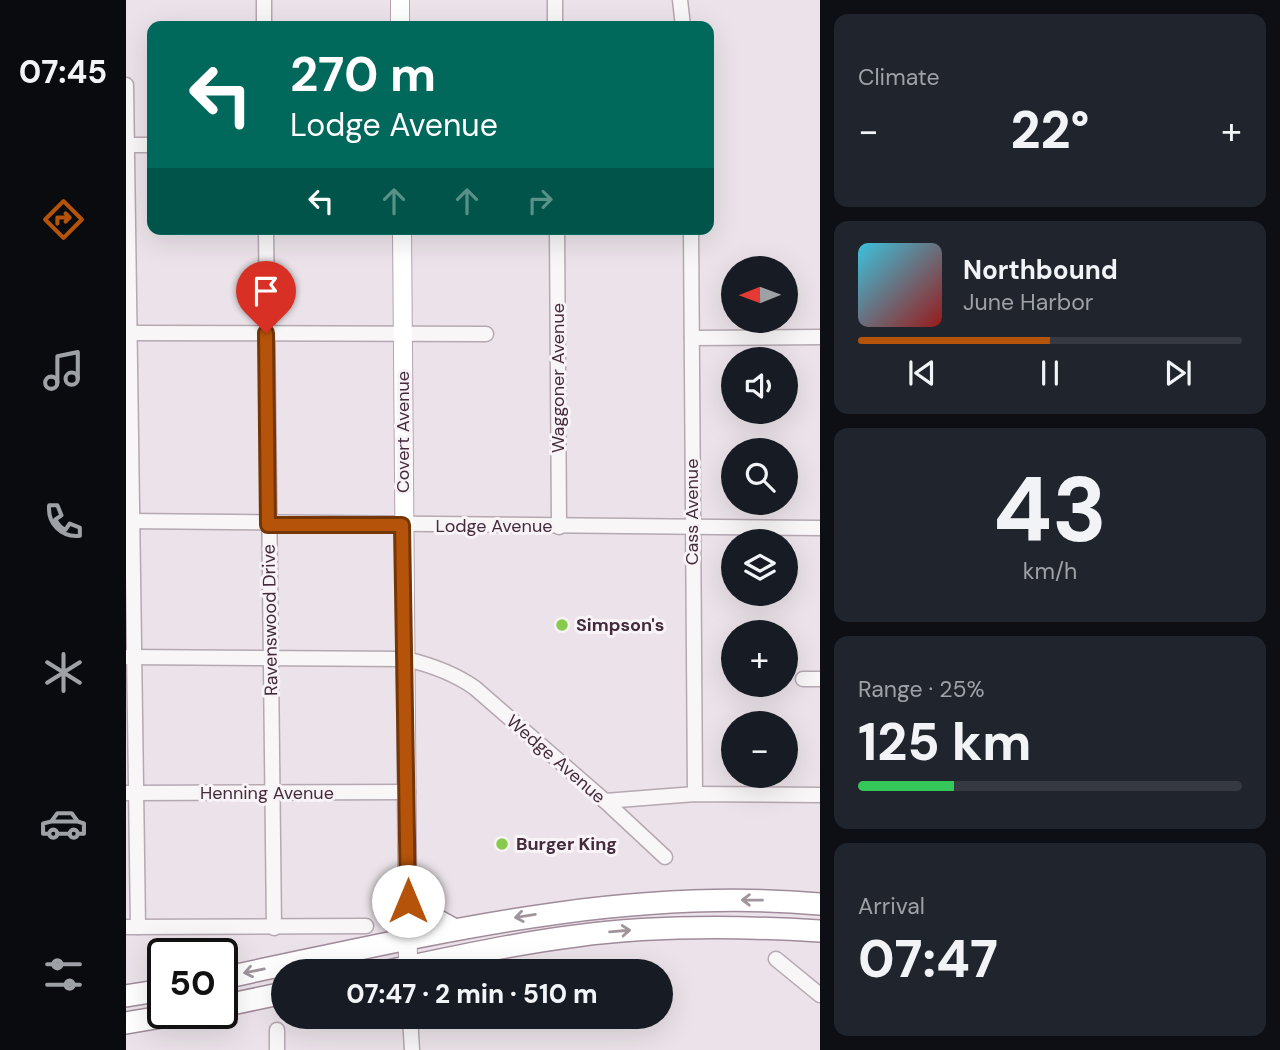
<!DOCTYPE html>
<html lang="en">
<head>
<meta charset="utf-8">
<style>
	body { margin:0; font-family:"DM Sans",sans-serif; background:#20242c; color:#f1f3f6; height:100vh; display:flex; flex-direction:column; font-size:26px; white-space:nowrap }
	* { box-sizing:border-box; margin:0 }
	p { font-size:23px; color:#9ea1a6 }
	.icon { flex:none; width:38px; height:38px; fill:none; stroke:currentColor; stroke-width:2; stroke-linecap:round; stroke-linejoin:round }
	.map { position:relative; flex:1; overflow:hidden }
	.details { display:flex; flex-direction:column; gap:14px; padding:14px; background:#0d0f14; width:460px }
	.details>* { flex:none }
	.top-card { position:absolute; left:21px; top:21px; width:567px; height:214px; border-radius:14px; box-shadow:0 7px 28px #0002; background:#00695c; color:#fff; overflow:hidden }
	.needle { width:46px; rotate:269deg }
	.tools { position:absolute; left:595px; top:256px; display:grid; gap:14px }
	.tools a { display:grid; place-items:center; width:77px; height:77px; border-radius:50%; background:#171b24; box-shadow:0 7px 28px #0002; font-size:35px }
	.speed { position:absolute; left:21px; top:938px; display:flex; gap:14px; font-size:35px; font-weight:700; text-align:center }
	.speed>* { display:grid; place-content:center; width:91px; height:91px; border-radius:50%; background:#171b24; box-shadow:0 7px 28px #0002; line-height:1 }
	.speed .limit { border:4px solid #111; border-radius:10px; background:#fff; color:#111 }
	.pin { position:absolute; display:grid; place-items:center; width:60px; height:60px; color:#fff; margin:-72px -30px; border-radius:50% 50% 50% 0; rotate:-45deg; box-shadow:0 0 7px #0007 }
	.pin .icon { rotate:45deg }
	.me { position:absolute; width:77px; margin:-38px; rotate:0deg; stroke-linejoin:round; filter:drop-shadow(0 0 5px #0008) }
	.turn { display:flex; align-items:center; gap:24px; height:147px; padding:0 28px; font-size:32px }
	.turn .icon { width:91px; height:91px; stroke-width:2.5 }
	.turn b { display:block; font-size:49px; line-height:60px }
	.lanes { display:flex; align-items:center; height:66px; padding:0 28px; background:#0003; justify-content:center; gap:35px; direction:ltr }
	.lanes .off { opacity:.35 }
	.big { font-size:52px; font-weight:800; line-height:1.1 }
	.details .widget { flex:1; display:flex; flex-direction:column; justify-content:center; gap:10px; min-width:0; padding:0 24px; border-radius:14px; background:#20242c }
	.details .dial { align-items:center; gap:0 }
	.dial b { font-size:91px; line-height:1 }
	.song { display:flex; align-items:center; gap:21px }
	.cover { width:84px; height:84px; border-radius:10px; background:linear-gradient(135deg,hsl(190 70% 55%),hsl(0 70% 35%)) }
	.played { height:7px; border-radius:4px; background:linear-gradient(90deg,#b45309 50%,#363941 50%) }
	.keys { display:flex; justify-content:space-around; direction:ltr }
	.heat { display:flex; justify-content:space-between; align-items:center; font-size:38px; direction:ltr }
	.charge { height:10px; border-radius:5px; background:linear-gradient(90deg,#34c759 25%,#363941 0) }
	.trip { position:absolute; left:145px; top:959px; width:402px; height:70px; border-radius:35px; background:#171b24; box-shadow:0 7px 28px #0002; font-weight:800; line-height:70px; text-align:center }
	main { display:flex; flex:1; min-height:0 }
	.dock { display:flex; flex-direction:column; width:126px; justify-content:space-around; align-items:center; background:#090b0e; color:#9ea1a6 }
	.dock .icon { width:49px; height:49px }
	.dock .on { color:#b45309 }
	.dock b { font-size:32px; color:#f1f3f6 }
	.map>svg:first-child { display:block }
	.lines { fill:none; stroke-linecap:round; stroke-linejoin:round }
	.minor-casing { stroke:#b5a8b1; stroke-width:17 }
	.major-casing { stroke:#b6a3b1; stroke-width:20 }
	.highway-casing { stroke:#a18b9b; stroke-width:24 }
	.minor { stroke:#f9f6f8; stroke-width:14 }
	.major { stroke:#fff; stroke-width:18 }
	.highway { stroke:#fff; stroke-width:21 }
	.oneway { stroke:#a1959d }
	.route-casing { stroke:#753606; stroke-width:18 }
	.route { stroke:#b45309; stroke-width:12 }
	.poi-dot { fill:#87cb4d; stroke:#f8f3f7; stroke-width:2.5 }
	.labels { text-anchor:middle; stroke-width:6; stroke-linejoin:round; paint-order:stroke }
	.street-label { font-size:18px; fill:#432b3b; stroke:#f8f3f7 }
	.poi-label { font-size:18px; font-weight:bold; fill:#432b3b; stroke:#f8f3f7; text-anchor:start }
</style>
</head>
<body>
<main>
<nav class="dock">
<b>07:45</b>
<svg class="icon on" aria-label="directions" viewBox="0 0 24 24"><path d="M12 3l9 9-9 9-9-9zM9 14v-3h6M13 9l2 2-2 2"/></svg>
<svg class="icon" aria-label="music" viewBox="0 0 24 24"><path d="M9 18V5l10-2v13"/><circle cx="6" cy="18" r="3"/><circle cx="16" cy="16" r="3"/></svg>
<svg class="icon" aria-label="phone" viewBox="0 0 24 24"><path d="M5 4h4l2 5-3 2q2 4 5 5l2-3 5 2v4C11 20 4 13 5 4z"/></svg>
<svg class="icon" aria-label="climate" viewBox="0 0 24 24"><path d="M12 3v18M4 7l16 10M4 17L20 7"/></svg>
<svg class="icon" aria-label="car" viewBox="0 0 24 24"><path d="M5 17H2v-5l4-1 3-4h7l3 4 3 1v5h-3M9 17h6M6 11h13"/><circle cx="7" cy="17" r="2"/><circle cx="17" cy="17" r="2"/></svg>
<svg class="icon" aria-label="filters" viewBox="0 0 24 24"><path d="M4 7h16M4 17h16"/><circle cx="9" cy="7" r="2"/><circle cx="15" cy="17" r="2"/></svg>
</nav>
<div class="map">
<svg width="694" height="1050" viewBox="0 0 694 1050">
	<rect width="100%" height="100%" fill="#ebe3e9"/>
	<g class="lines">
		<defs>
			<g id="minor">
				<polyline points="138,0 138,26"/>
				<polyline points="429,0 429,26"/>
				<polyline points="554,0 557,26"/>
				<polyline points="0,85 12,927"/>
				<polyline points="0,145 26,145"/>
				<polyline points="140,229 148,928"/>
				<polyline points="431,229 433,527"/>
				<polyline points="565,229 569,794"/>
				<polyline points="0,333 360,334"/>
				<polyline points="566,338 694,337"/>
				<polyline points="0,521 694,528"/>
				<path d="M 2,657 L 280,659 C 305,665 328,673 349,688 L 479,801 L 539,857"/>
				<polyline points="677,679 694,679"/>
				<polyline points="0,793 282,792"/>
				<polyline points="479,801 569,794 694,795"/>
				<polyline points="0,927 240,926"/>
				<polyline points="650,959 694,995"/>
				<polyline points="284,1017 286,1050"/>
				<polyline points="151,1030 151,1050"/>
			</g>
			<g id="major">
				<polyline points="274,0 274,26"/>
				<polyline points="276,229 282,967"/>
			</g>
			<g id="highway">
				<polyline points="283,888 300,914 327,929"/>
				<path d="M 262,971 C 324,958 386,944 450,936 C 531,925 612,926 694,931"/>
				<path d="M 96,978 C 295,937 490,886 694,904"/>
				<polyline points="0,996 37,990"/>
				<polyline points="96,1006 158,993"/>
				<polyline points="0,1023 59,1013"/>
			</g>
		</defs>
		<use href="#minor" class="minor-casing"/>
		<use href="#major" class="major-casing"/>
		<use href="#highway" class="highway-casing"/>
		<use href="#minor" class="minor"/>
		<use href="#major" class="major"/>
		<use href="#highway" class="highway"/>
	</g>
	<defs><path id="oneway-shaft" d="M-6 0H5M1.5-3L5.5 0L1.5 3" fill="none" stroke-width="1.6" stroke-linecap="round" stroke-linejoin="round" transform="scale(1.75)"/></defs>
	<g class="oneway">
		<use href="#oneway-shaft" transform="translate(626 900) rotate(-179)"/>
		<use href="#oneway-shaft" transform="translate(399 916) rotate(171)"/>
		<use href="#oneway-shaft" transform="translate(494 931) rotate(-5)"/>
		<use href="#oneway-shaft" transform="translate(128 971) rotate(169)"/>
	</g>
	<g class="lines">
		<defs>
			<polyline id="route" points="140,333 142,525 276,525 282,901"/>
		</defs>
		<use href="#route" class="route-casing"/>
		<use href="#route" class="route"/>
	</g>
	<g class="poi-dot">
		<circle cx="436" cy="625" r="7"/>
		<circle cx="376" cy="844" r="7"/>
	</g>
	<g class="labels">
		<g class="street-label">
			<text transform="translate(432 378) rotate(-90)" y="6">Waggoner Avenue</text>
			<text transform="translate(277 432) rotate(-90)" y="6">Covert Avenue</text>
			<text transform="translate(566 512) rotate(-90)" y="6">Cass Avenue</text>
			<text x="368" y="532">Lodge Avenue</text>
			<text transform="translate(144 620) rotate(-91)" y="6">Ravenswood Drive</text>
			<text transform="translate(430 759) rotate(41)" y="6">Wedge Avenue</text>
			<text x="141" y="799">Henning Avenue</text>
		</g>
		<g class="poi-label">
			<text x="450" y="631">Simpson's</text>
			<text x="390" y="850">Burger King</text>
		</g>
	</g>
</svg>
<div class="tools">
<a><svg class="needle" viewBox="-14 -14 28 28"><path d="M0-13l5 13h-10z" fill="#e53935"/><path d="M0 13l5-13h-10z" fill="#9ea1a6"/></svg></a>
<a><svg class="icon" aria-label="sound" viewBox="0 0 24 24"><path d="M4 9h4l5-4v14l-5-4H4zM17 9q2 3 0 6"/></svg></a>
<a><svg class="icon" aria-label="search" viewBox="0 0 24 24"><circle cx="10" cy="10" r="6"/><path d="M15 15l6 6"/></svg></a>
<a><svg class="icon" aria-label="layers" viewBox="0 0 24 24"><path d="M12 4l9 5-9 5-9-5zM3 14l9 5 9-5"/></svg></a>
<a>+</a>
<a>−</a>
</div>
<div class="speed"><div class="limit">50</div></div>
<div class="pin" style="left:140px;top:333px;background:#d93025"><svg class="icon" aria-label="arrive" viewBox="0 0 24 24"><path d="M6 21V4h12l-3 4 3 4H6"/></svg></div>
<svg class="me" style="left:282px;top:901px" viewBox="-20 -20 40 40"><circle r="19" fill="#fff"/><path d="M0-13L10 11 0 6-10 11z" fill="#b45309"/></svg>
<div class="trip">07:47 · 2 min · 510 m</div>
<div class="top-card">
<div class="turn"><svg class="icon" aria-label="left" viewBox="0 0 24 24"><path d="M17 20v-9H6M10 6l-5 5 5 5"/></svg><div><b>270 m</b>Lodge Avenue</div></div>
<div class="lanes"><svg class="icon" aria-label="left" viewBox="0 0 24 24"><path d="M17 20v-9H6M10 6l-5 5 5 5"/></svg><svg class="icon off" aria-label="ahead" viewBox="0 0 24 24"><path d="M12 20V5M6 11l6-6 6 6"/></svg><svg class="icon off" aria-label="ahead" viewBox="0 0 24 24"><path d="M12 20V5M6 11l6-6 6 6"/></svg><svg class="icon off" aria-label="right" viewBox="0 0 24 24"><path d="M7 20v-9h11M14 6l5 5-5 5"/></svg></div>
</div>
</div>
<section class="details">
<div class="widget"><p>Climate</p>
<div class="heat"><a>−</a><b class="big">22°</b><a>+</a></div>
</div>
<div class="widget">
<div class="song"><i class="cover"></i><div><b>Northbound</b><p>June Harbor</p></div></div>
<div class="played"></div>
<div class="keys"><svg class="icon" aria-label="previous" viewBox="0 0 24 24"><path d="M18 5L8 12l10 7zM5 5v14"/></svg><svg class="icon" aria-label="pause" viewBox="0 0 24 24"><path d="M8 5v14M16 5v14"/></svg><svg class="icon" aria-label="next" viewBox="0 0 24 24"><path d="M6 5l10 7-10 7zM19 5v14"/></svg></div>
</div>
<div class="widget dial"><b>43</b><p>km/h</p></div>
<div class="widget"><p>Range · 25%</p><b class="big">125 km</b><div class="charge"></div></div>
<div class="widget"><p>Arrival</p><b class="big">07:47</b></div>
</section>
</main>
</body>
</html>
